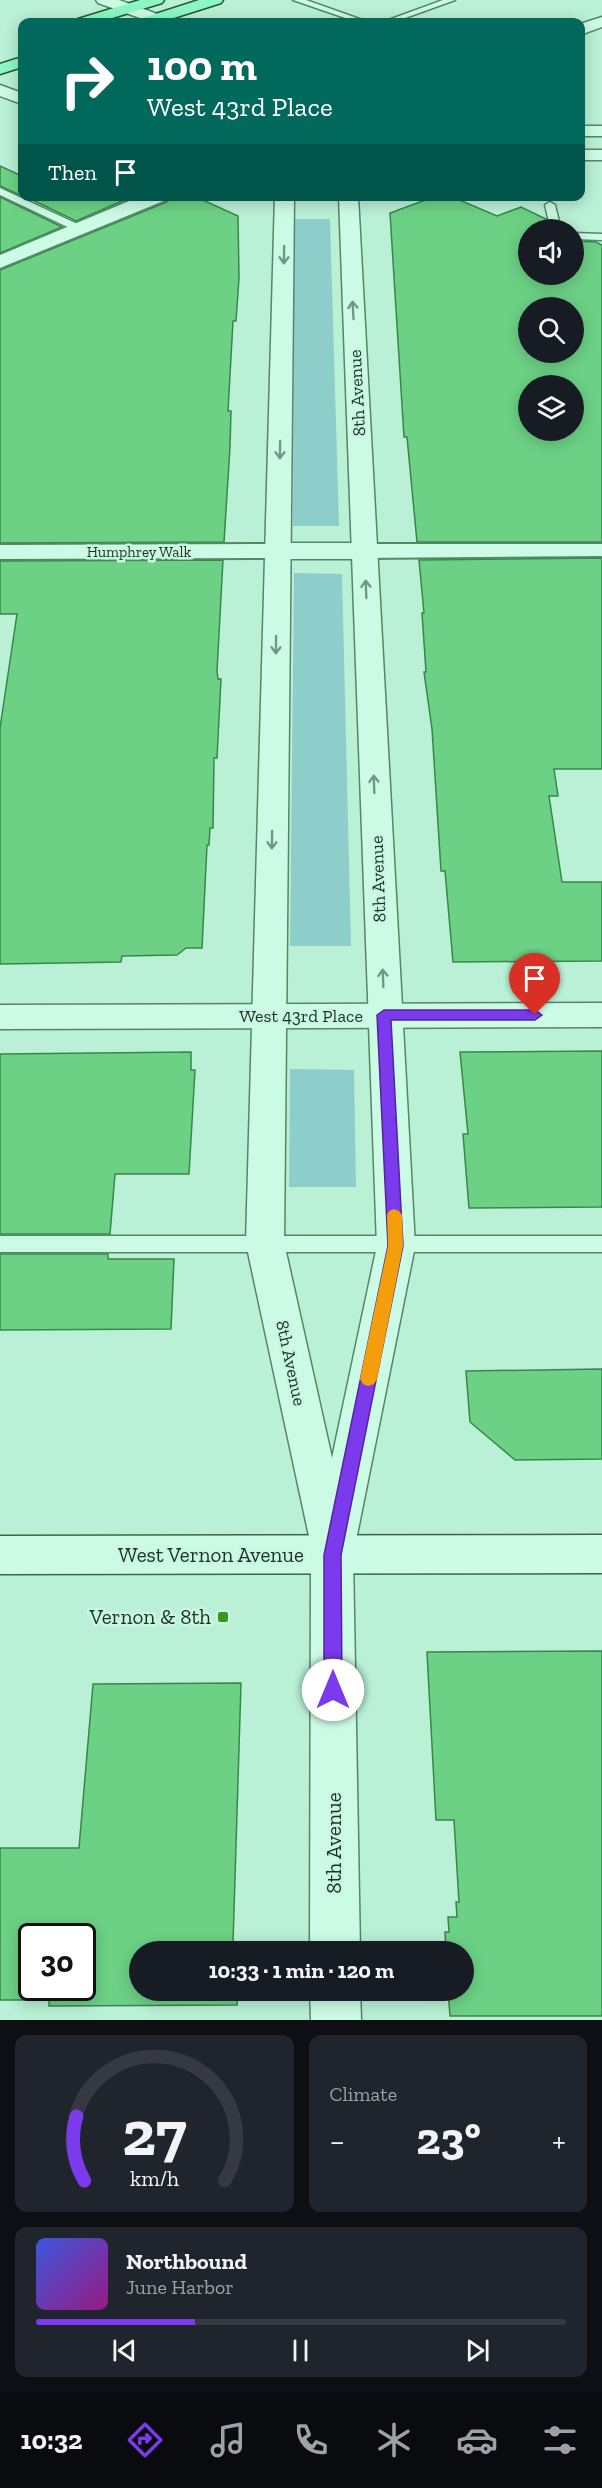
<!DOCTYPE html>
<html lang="en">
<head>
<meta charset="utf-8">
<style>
	body { margin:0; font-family:"Zilla Slab",serif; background:#20242c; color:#f1f3f6; height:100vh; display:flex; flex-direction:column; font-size:22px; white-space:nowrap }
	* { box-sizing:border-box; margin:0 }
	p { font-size:20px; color:#9ea1a6 }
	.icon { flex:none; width:33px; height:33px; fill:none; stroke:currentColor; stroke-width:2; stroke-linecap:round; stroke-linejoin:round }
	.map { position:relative; height:2020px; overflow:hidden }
	.details { display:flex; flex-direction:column; gap:15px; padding:15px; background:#0d0f14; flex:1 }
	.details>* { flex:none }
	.hud { position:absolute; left:18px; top:18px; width:567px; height:183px; border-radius:12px; box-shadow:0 3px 15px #0003; background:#00695c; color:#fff; overflow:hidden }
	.fabs { position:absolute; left:518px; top:219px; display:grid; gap:12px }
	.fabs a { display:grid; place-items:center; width:66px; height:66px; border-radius:50%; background:#171b24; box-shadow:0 3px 15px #0003; font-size:30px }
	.speed { position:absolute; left:18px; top:1923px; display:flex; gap:12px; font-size:30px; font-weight:700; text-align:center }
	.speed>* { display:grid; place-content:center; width:78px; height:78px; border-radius:50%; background:#171b24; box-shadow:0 3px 15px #0003; line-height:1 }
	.speed .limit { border:3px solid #111; border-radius:9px; background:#fff; color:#111 }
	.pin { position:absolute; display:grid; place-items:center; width:51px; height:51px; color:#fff; margin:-62px -26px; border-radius:50% 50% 50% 0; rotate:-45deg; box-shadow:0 0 6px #0007 }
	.pin .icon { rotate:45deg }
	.me { position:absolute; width:66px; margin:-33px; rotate:0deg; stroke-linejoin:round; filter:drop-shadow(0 0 4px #0008) }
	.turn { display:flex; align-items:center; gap:21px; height:126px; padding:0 30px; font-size:27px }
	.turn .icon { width:78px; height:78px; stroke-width:2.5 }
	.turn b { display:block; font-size:42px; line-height:51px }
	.then { display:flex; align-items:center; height:57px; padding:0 30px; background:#0003; gap:12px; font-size:22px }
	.big { font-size:45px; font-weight:700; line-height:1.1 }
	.details .widget { flex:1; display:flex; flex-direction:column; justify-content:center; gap:9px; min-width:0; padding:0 21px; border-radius:12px; background:#20242c }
	.details .dial { align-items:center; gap:0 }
	.dial svg { height:156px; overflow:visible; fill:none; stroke:#363941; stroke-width:7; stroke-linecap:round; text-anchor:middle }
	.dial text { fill:#f1f3f6; stroke:none }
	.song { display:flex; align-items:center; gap:18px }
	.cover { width:72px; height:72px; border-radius:9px; background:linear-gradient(135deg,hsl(230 70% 55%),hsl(310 70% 35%)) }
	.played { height:6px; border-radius:3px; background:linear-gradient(90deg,#7c3aed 30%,#363941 30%) }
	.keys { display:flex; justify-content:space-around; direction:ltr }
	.heat { display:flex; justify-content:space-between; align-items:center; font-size:33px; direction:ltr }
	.details .tiles { flex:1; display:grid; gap:15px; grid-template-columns:1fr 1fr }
	.widget:last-child { grid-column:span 2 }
	.trip { position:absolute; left:129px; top:1941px; width:345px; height:60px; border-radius:30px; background:#171b24; box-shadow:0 3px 15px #0003; font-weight:700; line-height:60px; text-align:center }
	.dock { display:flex; height:96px; justify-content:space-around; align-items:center; background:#090b0e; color:#9ea1a6 }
	.dock .icon { width:42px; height:42px }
	.dock .on { color:#7c3aed }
	.dock b { font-size:27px; color:#f1f3f6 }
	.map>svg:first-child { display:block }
	.green { fill:#8dceca }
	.building { fill:#6cd185; stroke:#38874a; stroke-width:1.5; fill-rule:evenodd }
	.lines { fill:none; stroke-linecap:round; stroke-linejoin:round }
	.service-casing { stroke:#538766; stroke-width:3 }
	.pedestrian-casing { stroke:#538766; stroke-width:4 }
	.minor-casing { stroke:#538766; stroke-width:3 }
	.tertiary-casing { stroke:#538766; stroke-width:3 }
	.secondary-casing { stroke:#376847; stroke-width:3 }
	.primary-casing { stroke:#285435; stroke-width:3 }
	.service { fill:#ccfbe5; fill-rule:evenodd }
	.pedestrian { fill:#ccfbe5; fill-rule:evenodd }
	.minor { fill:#ccfbe5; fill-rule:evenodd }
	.tertiary { fill:#ccfbe5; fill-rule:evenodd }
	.secondary { fill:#ccfbe5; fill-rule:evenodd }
	.primary { fill:#8cf7c4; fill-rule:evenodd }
	.oneway { stroke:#729884 }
	.route { fill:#7c3aed; stroke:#51269a; stroke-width:1.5 }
	.slow { fill:#f59e0b }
	.poi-dot { fill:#359920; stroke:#c9f7e2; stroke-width:2 }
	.labels { text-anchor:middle; stroke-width:5; stroke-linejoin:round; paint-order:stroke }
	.far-street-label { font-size:15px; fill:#193522; stroke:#c9f7e2 }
	.street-label { font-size:18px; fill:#193522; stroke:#c9f7e2 }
	.near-street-label { font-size:21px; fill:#193522; stroke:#c9f7e2 }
	.near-poi-label { font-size:21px; fill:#193522; stroke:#c9f7e2; text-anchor:end }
</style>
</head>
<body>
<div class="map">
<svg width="602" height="2020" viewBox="0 0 602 2020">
	<rect width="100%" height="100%" fill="#b9f0d6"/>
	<g class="green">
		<polygon points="294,219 330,219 339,526 293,526"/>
		<polygon points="294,573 342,574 351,946 290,946"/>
		<polygon points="290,1069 354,1070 356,1187 289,1187"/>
	</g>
	<g class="building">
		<polygon points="0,166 22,176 22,196 0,186"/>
		<polygon points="24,196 134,196 76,221"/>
		<polygon points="170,196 194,196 238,216 239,278 236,321 233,321 228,411 231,411 230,447 224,542 0,543 0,270 167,202"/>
		<path d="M 436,196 L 450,196 L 497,216 L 521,207 L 546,219 L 549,230 L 528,230 L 528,274 L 573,274 L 573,241 L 596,242 L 602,245 L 602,542 L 417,542 L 407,437 L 404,437 L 390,213 ZM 528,308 L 573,308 L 573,352 L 528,352 ZM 528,386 L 573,386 L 573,430 L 528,430 Z"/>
		<polygon points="0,197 62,227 0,253"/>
		<polygon points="602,558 602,769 554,769 558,796 549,796 562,882 602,882 602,961 453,962 445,871 441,871 432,729 424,672 426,672 422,613 424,613 419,560"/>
		<polygon points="223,560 217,671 218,679 221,679 217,758 214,758 213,828 210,828 209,845 207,845 202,948 186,948 177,955 122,956 121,962 0,964 0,728 17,614 0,614 0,561"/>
		<polygon points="602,1051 602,1207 469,1208 463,1134 468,1134 460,1052"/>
		<polygon points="191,1052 191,1070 195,1070 189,1174 115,1174 110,1234 0,1234 0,1054"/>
		<polygon points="0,1254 108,1254 108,1259 174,1259 171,1329 0,1330"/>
		<polygon points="602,1369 602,1459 515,1460 470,1422 466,1371"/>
		<polygon points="602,1651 602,2016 450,2016 448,1990 464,1990 464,1952 446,1952 445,1932 449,1932 448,1917 457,1917 456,1902 459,1902 454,1820 436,1820 427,1652"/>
		<path d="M 241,1683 L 233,1943 L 239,1943 L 239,1952 L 140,1952 L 140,1990 L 238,1990 L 237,2005 L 49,2006 L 49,2000 L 0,2000 L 0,1848 L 79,1848 L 93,1684 ZM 32,1936 L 82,1936 L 82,1988 L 32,1988 Z"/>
	</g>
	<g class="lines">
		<defs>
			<g id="service">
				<polygon points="293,0 306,0 368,22 357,22"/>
				<polygon points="443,0 455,0 394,22 383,22"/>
				<polygon points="0,188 86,228 87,230 82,233 78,232 0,195"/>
				<polygon points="550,202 555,205 561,230 551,230 545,205"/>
				<polygon points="573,233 602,234 602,240 573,239"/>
				<rect x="0" y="1236" width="602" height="16"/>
			</g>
			<g id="pedestrian">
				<polygon points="278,544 286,546 289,551 286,556 278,558 0,559 0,545"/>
				<polygon points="365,544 602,544 602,556 365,558 357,556 354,551 357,546"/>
			</g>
			<g id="minor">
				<polygon points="602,17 602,27 580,35 580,24"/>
				<polygon points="0,85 22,93 22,104 0,96"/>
				<polygon points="141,196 168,196 166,200 0,268 0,255"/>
				<polygon points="278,543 365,543 374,546 378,551 374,556 365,559 278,559 269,556 265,551 269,546"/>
				<polygon points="602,1003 602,1027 0,1029 0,1005"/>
				<polygon points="332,1536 347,1541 353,1555 360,1952 310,1952 311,1555 317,1541"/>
				<polygon points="310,1990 360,1990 361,2020 311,2020"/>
			</g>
			<g id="tertiary">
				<polygon points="96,0 119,0 171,19 173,22 151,22 98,3"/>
				<rect x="580" y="126" width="22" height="10"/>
				<rect x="580" y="150" width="22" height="10"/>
				<polygon points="275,196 294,196 284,1243 332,1458 377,1246 339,196 358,196 415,1246 353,1555 347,1569 332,1574 317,1569 311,1555 312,1550 246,1243"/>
			</g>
			<polygon id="secondary" points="602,1535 602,1573 0,1574 0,1536"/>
			<g id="primary">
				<polygon points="140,0 164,0 162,3 99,22 76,22 78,19"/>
				<polygon points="199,0 223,0 221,3 161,22 138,22 140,19"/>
				<polygon points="22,57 22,67 0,74 0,64"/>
			</g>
		</defs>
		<use href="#service" class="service-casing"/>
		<use href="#pedestrian" class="pedestrian-casing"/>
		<use href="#minor" class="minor-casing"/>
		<use href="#tertiary" class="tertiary-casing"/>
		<use href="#secondary" class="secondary-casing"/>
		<use href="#primary" class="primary-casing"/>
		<use href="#service" class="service"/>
		<use href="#pedestrian" class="pedestrian"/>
		<use href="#minor" class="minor"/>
		<use href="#tertiary" class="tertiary"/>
		<use href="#secondary" class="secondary"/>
		<use href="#primary" class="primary"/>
	</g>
	<defs><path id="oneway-shaft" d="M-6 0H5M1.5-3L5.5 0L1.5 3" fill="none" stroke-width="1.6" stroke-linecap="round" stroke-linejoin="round" transform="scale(1.5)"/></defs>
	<g class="oneway">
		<use href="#oneway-shaft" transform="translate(284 255) rotate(91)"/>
		<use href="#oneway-shaft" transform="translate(353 310) rotate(-93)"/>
		<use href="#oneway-shaft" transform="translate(280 450) rotate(91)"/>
		<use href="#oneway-shaft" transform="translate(366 589) rotate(-92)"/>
		<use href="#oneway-shaft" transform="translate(276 645) rotate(91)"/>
		<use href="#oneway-shaft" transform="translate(374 784) rotate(-92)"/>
		<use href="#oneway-shaft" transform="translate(272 840) rotate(91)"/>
		<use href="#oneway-shaft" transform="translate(383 978) rotate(-92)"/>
	</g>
	<polygon class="route" points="384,1010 535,1010 542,1015 535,1020 391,1020 403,1246 341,1555 342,1690 340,1696 333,1698 326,1696 324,1690 324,1555 388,1246 377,1015"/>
	<polygon class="slow" points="394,1209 399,1211 402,1215 403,1246 377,1379 374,1384 368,1386 363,1384 360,1379 388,1246 387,1215 389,1211"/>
	<rect class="poi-dot" x="217" y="1611" width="12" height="12" rx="3"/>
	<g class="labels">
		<g class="far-street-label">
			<text x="139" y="557">Humphrey Walk</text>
		</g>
		<g class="street-label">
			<text transform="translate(357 393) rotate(-93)" y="6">8th Avenue</text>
			<text transform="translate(378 879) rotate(-92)" y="6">8th Avenue</text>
			<text x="301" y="1022">West 43rd Place</text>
			<text transform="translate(291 1363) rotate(78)" y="6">8th Avenue</text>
		</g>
		<g class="near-street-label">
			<text x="211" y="1562">West Vernon Avenue</text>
			<text transform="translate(334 1843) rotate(-90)" y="7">8th Avenue</text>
		</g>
		<g class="near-poi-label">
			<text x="211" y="1624">Vernon &amp; 8th</text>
		</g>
	</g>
</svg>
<div class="fabs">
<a><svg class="icon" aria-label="sound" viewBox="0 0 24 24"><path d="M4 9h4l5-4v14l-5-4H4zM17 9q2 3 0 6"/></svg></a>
<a><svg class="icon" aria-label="search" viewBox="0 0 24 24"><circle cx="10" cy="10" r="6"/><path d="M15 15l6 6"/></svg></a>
<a><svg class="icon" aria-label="layers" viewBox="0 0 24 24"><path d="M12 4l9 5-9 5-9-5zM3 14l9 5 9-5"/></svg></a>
</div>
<div class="speed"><div class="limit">30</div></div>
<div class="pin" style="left:535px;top:1015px;background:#d93025"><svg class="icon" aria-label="arrive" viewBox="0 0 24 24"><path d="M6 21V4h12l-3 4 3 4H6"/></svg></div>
<svg class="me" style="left:333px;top:1690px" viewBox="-20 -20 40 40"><circle r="19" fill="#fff"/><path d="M0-13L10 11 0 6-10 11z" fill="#7c3aed"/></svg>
<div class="trip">10:33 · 1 min · 120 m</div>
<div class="hud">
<div class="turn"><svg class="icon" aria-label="right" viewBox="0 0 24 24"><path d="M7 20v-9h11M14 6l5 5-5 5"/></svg><div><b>100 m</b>West 43rd Place</div></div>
<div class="then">Then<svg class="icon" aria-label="arrive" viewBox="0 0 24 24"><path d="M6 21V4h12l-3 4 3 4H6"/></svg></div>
</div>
</div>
<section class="details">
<div class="tiles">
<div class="widget dial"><svg viewBox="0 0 100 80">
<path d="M14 69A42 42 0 1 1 86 69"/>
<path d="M14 69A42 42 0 0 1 10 36" stroke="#7c3aed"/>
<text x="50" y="56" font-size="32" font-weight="700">27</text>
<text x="50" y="72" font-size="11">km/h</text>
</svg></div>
<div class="widget"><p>Climate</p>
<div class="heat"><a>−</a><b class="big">23°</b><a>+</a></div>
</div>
<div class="widget">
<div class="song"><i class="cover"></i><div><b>Northbound</b><p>June Harbor</p></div></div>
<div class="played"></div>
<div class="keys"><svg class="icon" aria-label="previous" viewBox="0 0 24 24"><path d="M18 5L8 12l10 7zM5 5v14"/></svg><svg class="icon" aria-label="pause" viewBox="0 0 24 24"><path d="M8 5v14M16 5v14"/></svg><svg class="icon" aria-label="next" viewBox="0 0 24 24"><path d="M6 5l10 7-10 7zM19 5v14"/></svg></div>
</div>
</div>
</section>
<nav class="dock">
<b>10:32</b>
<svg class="icon on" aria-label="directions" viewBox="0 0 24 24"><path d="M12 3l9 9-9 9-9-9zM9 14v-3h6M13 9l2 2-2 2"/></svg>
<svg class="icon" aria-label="music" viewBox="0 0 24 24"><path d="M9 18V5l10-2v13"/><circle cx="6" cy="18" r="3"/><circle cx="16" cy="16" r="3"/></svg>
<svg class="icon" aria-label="phone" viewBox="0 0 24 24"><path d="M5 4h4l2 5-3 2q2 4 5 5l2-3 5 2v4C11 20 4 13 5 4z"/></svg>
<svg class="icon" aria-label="climate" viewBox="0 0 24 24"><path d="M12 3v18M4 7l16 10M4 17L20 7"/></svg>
<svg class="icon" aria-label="car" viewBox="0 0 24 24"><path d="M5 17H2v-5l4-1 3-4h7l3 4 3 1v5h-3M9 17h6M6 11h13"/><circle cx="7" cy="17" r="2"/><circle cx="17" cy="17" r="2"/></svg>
<svg class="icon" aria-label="filters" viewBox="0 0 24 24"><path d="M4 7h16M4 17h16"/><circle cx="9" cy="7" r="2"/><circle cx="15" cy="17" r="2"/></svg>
</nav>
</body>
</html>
